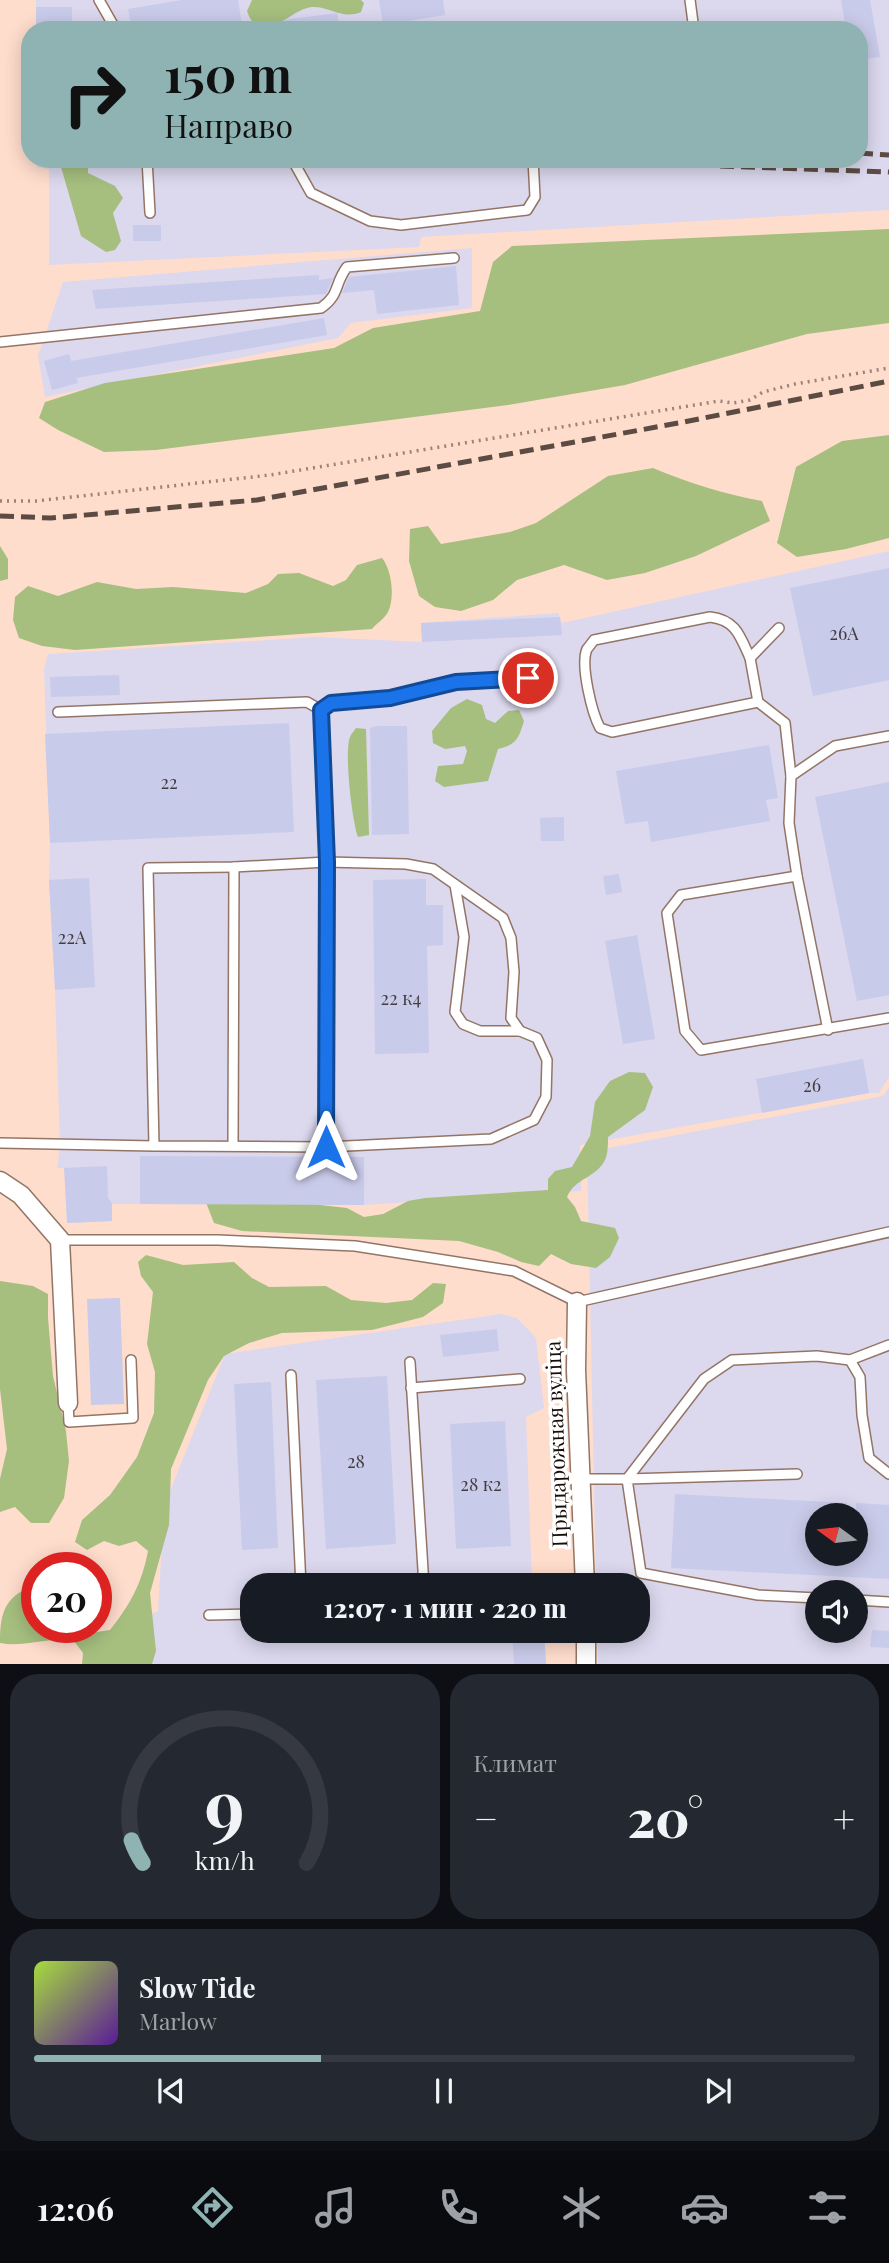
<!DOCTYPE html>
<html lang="ru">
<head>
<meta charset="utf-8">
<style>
	body { margin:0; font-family:"Playfair Display",serif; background:#242831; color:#f1f3f6; height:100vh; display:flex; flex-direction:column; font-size:26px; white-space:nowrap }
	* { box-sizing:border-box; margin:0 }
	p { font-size:23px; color:#9ea1a6 }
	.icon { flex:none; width:38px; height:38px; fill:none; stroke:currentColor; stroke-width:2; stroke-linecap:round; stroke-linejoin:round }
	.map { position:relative; height:1664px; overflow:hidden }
	.side { display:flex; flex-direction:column; gap:10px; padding:10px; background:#0d0f14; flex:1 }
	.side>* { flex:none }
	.guide { position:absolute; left:21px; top:21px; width:847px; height:147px; border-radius:28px; box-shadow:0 4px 18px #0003; background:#8fb3b2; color:#111; overflow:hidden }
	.needle { width:46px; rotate:285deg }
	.fabs { position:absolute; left:805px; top:1503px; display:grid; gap:14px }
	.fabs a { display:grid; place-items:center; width:63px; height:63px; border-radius:50%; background:#171b24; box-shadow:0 4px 18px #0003; font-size:35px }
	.speed { position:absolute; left:21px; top:1552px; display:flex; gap:14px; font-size:35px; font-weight:700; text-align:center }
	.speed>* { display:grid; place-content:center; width:91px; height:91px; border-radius:50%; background:#171b24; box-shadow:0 4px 18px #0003; line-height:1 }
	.speed .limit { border:10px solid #d22; background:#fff; color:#111 }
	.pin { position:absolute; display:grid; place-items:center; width:60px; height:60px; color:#fff; margin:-30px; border:4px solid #fff; border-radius:50%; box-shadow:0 2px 7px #0007 }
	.me { position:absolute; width:77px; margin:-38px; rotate:0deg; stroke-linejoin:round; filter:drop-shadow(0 0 5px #0008) }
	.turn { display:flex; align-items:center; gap:24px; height:147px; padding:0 28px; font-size:32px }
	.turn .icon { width:91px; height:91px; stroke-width:2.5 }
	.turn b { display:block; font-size:49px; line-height:60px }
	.big { font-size:52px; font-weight:800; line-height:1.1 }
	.side .tile { flex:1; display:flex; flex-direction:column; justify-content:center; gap:10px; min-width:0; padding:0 24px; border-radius:28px; background:#242831 }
	.side .dial { align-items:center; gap:0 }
	.dial svg { height:182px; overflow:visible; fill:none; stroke:#363941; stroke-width:7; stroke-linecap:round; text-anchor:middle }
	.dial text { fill:#f1f3f6; stroke:none }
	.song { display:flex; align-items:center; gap:21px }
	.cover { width:84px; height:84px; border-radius:10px; background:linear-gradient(135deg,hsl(80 70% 55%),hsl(270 70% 35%)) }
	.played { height:7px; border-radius:4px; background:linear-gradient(90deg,#8fb3b2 35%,#363941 35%) }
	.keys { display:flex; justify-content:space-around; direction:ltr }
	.heat { display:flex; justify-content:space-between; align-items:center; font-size:38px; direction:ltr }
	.side .tiles { flex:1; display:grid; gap:10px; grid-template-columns:1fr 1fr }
	.tile:last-child { grid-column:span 2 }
	.trip { position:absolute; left:240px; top:1573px; width:410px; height:70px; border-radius:28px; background:#171b24; box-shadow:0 4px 18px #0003; font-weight:800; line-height:70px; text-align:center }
	.tab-bar { display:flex; height:112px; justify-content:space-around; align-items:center; background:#090b0e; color:#9ea1a6 }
	.tab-bar .icon { width:49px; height:49px }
	.tab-bar .active { color:#8fb3b2 }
	.tab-bar b { font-size:32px; color:#f1f3f6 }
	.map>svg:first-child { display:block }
	.industrial { fill:#dcd8ee; fill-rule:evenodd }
	.green { fill:#a6bf7f }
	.building { fill:#c9cbea }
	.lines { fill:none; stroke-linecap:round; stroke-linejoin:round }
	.service-casing { stroke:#937566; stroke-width:12 }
	.minor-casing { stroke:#937566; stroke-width:21 }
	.path { stroke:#9b8377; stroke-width:3.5; stroke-dasharray:2 5; stroke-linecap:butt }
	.service { stroke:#fff; stroke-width:9 }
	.minor { stroke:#fff; stroke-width:18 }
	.rail { stroke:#5c4b42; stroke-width:5; stroke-dasharray:14 7; stroke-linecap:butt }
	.route-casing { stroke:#114b97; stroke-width:18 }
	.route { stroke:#1a73e8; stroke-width:12 }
	.labels { text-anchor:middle; stroke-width:7; stroke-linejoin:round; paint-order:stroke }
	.number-label { font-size:18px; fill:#443d40 }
	.street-label { font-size:21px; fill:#180e08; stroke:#fff }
</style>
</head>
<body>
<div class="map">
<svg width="889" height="1665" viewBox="0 0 889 1665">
	<rect width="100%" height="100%" fill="#ffddcd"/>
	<g class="industrial">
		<polygon points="36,0 889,0 889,210 421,237 419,247 49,265 49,169 37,167 37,159 859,159 859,30 36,30"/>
		<polygon points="472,248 472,308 351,323 338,338 45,397 38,356 63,282"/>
		<polygon points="889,551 889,1077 879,1093 869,1093 580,1145 581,1191 364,1205 112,1204 112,1221 67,1223 65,1168 57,1168 60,1145 55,990 49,880 50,843 44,669 48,654 316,637 422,642 421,623 558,613 562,623"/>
		<path d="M 889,1087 L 889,1664 L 598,1664 L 597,1631 L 637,1631 L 637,1586 L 596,1585 L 587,1152 L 883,1096 ZM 817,1516 L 856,1516 L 856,1554 L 817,1554 ZM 817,1592 L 856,1592 L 856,1631 L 817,1631 Z"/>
		<polygon points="501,1314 517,1318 536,1338 544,1408 526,1417 532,1585 252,1586 252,1631 544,1631 546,1664 151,1664 150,1614 158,1612 164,1506 225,1354"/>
	</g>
	<g class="green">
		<path d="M 252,0 L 361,0 L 364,3 L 361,12 C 342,20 330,6 312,7 C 295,9 280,27 266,28 C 255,28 250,20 247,11 Z"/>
		<polygon points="62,159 88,159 88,173 115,186 123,198 113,213 121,241 115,250 106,252 81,236 61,167"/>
		<polygon points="889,229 889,323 807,334 625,385 508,405 156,450 104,452 58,430 39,418 45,402 105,383 334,348 373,328 480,311 493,262 512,246"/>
		<polygon points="889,435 889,538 846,549 797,557 777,543 796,467 842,441"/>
		<path d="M 653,468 C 689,483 724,494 762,501 L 770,521 L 696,556 L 645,573 L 607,580 L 564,565 L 517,580 L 493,600 L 461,611 L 435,607 L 419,596 L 409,561 L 410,529 L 428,526 L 441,544 L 510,532 L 536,523 L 608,476 Z"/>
		<polygon points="0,546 8,559 8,579 0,581"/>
		<path d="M 382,558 C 392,570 395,598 388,612 C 385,618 376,624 372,629 L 75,650 L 42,646 L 19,638 L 13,620 L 15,597 L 28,586 L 58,596 L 97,582 L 136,589 L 173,587 L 246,593 L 268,584 L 278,574 L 299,573 L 333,586 L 346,580 L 357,565 Z"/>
		<path d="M 467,699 L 482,705 L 486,719 L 495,723 L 508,711 L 519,710 L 524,721 C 519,737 517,745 498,749 L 488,781 L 444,787 L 435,781 L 438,766 L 463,764 L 467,751 L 465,746 L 445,749 L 433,743 L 432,731 L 451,708 Z"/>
		<path d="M 356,728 L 366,729 L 369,835 L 358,837 C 352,821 344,752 350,737 C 351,734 354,731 356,728 Z"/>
		<path d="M 629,1072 L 645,1073 L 653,1087 L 645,1110 L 608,1137 C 608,1144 608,1154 605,1160 C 596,1178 575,1178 567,1197 L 575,1207 L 581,1221 L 615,1228 L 619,1238 L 610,1257 L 596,1268 L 571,1264 L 551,1254 L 539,1266 L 521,1262 L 498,1252 L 459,1241 L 242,1231 L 214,1223 L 205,1200 L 303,1203 L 347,1208 L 364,1217 L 383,1214 L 408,1201 L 425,1198 L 548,1190 L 548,1179 L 555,1171 L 572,1167 L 590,1136 L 595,1102 L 610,1081 Z"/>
		<path d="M 146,1255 L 183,1265 L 234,1262 L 252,1278 L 269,1287 L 326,1286 L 351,1300 L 386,1303 L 412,1300 L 433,1283 L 446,1284 L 443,1303 L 423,1317 L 372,1330 L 282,1333 L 249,1343 L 224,1356 L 208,1380 L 171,1469 L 169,1525 L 150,1593 L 156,1651 L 152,1664 L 82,1664 L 83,1653 L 74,1641 C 48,1636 25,1648 0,1643 C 0,1611 5,1596 37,1584 L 37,1628 L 84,1628 L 90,1633 L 110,1630 C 130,1605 142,1583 148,1551 L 136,1541 L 119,1546 L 104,1541 L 87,1550 L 75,1542 L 82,1520 L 110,1495 L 137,1457 L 154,1413 L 155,1372 L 147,1344 L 153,1292 L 141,1276 L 138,1262 Z"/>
		<polygon points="0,1281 33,1286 48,1294 48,1318 53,1376 66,1431 69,1461 64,1498 49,1523 31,1523 15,1507 0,1512 0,1479 7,1449 0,1389"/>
	</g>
	<g class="building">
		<polygon points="182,0 238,0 242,24 207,30 132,30 128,9"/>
		<polygon points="379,0 443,0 445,15 383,25"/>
		<polygon points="841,0 870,0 880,57 859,60 859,30 846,30"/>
		<rect x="36" y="7" width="36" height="23"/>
		<polygon points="337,13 340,30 284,30 283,20"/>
		<rect x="133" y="225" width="28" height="16"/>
		<polygon points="456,266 459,305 377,314 374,290 342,293 349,277"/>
		<polygon points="319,275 319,280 333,278 326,294 96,309 92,290"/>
		<polygon points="324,318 327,335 76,378 78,383 52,390 44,361 69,354 71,361"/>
		<polygon points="889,568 889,680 813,696 790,588"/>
		<polygon points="560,617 562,635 422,642 421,623"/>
		<polygon points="119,675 120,695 51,697 50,677"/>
		<polygon points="289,723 294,832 50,843 45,734"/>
		<polygon points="377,726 407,726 409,834 372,835 370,728"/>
		<polygon points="769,745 778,798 766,800 770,821 651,842 648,821 625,824 616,771"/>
		<polygon points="889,782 889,995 857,1001 815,797"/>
		<polygon points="564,817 564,841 541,841 540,818"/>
		<polygon points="619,874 622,892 606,895 603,876"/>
		<polygon points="89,878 95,987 55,990 49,880"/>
		<polygon points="426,879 426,905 443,905 443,945 427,946 429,1053 375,1054 373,880"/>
		<polygon points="637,935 655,1039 623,1044 605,941"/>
		<polygon points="863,1059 869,1093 762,1113 756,1079"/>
		<polygon points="140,1156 364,1157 364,1205 140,1204"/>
		<polygon points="107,1166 108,1198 112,1203 112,1221 67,1223 64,1168"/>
		<polygon points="120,1298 124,1404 91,1405 87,1299"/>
		<polygon points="497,1329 499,1351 443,1357 440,1335"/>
		<polygon points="387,1376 396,1544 326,1549 316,1380"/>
		<polygon points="271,1382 278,1548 242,1550 234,1384"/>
		<polygon points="505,1421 511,1546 456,1549 450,1424"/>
		<polygon points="675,1494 847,1503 846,1516 817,1516 817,1554 856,1554 856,1503 889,1505 889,1579 671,1568"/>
		<polygon points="872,1630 889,1631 889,1648 870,1647"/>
		<polygon points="512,1631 544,1631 546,1664 514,1664"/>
	</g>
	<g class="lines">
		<defs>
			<g id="service">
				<polyline points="99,0 116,30"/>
				<polyline points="690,0 694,30"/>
				<polyline points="147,159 150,213"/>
				<polyline points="292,159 311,193 370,221 401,225 527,210 535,197 533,159"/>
				<path d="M 0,342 L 321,308 C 340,295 334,284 347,267 L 454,258"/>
				<polyline points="779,628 750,658 758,702 785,723 791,776 789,823 797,876 828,1030"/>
				<path d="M 750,658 C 740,636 736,620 710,617 L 594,640 C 594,640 588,648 587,649 C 580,665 592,713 600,728 L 612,732 L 758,702"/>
				<polyline points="321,710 331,703 390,698 456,683 528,678"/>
				<polyline points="58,712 307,702 321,710 327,862 406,864 433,869 503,918 511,938 514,972 511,1018 520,1031 537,1038 547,1060 546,1097 534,1120 491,1139 326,1147"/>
				<polyline points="791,776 835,746 889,736"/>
				<polyline points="797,876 681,895 667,913 685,1031 701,1050 889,1018"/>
				<polyline points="455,885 464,937 455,1012 463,1024 480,1031 520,1031"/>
				<polyline points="0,1143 154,1146 148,868 234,867 327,862 326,1147 154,1146"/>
				<polyline points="233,1146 234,867"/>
				<polyline points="60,1240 218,1240 355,1246 514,1271 577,1302 889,1232"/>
				<polyline points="850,1360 889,1345"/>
				<polyline points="410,1362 424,1586"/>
				<polyline points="291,1375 301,1586"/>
				<polyline points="411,1388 520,1379"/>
				<polyline points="68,1403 69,1422 133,1418 131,1360"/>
				<polyline points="797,1474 627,1479 641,1573 758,1595 817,1598"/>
				<polyline points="579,1479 627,1479 704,1379 732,1360 817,1356 850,1360 860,1377 862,1415 869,1458 889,1474"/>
				<polyline points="856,1600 889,1602"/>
				<polyline points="209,1615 252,1614"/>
			</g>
			<g id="minor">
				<polyline points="0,1181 21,1195 60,1240 68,1403"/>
				<polyline points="577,1302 576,1370 585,1586"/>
				<polyline points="586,1631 586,1665"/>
			</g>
		</defs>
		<use href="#service" class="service-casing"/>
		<use href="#minor" class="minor-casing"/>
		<polyline class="path" points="0,501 36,501 270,475 719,401 733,403 750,400 763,392 795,384 889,368"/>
		<use href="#service" class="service"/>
		<use href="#minor" class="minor"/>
		<g class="rail">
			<polyline points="859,153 889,155"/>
			<polyline points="720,166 889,172"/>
			<polyline points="0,516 51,518 257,500 684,422 889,381"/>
		</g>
	</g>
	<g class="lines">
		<defs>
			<polyline id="route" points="326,1147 327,862 321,710 331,703 390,698 456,682 528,678"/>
		</defs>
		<use href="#route" class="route-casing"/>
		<use href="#route" class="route"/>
	</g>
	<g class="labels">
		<g class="number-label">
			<text x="844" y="640">26А</text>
			<text x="169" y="789">22</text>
			<text x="72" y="944">22А</text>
			<text x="401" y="1005">22 к4</text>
			<text x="812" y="1092">26</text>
			<text x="356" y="1468">28</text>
			<text x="481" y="1491">28 к2</text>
		</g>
		<g class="street-label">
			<text transform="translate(557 1444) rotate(-92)" y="7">Прыдарожная вуліца</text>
		</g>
	</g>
</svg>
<div class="fabs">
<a><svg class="needle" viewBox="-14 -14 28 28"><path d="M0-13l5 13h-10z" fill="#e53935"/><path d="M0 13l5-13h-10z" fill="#9ea1a6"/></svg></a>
<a><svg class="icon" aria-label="sound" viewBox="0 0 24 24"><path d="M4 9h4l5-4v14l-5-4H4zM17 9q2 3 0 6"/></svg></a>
</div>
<div class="speed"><div class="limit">20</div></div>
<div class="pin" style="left:528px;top:678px;background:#d93025"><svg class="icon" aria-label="arrive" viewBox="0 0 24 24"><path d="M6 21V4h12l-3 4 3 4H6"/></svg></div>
<svg class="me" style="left:326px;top:1147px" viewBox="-20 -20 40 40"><path d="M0-17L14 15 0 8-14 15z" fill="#1a73e8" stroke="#fff" stroke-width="4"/></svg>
<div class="trip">12:07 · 1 мин · 220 m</div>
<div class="guide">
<div class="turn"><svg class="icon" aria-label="right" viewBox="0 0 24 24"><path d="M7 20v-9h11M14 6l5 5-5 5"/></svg><div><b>150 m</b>Направо</div></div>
</div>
</div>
<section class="side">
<div class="tiles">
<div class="tile dial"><svg viewBox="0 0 100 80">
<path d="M14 69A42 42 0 1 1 86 69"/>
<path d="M14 69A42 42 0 0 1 9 59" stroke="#8fb3b2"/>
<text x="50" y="56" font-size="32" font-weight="700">9</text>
<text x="50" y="72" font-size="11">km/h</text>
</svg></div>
<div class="tile"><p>Климат</p>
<div class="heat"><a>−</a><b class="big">20°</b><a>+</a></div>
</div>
<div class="tile">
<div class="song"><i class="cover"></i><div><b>Slow Tide</b><p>Marlow</p></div></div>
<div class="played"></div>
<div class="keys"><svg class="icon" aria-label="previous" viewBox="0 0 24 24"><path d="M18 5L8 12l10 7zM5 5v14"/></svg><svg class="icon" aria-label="pause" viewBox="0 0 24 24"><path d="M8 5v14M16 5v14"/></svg><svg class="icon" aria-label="next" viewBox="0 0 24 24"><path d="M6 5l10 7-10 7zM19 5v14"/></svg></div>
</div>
</div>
</section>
<nav class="tab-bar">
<b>12:06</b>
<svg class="icon active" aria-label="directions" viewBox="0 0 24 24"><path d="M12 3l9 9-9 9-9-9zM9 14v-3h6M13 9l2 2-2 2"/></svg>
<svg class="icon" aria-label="music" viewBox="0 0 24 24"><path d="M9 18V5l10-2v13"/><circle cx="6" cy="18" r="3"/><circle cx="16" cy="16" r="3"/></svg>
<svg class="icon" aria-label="phone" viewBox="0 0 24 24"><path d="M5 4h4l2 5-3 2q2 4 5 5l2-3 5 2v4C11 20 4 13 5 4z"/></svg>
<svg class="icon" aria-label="climate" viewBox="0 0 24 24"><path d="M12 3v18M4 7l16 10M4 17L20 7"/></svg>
<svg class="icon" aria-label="car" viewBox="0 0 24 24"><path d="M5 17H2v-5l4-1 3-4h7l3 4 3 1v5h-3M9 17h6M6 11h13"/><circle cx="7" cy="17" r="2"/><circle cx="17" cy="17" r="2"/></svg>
<svg class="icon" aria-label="filters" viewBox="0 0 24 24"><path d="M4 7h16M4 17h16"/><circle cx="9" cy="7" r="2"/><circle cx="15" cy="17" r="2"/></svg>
</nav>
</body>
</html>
